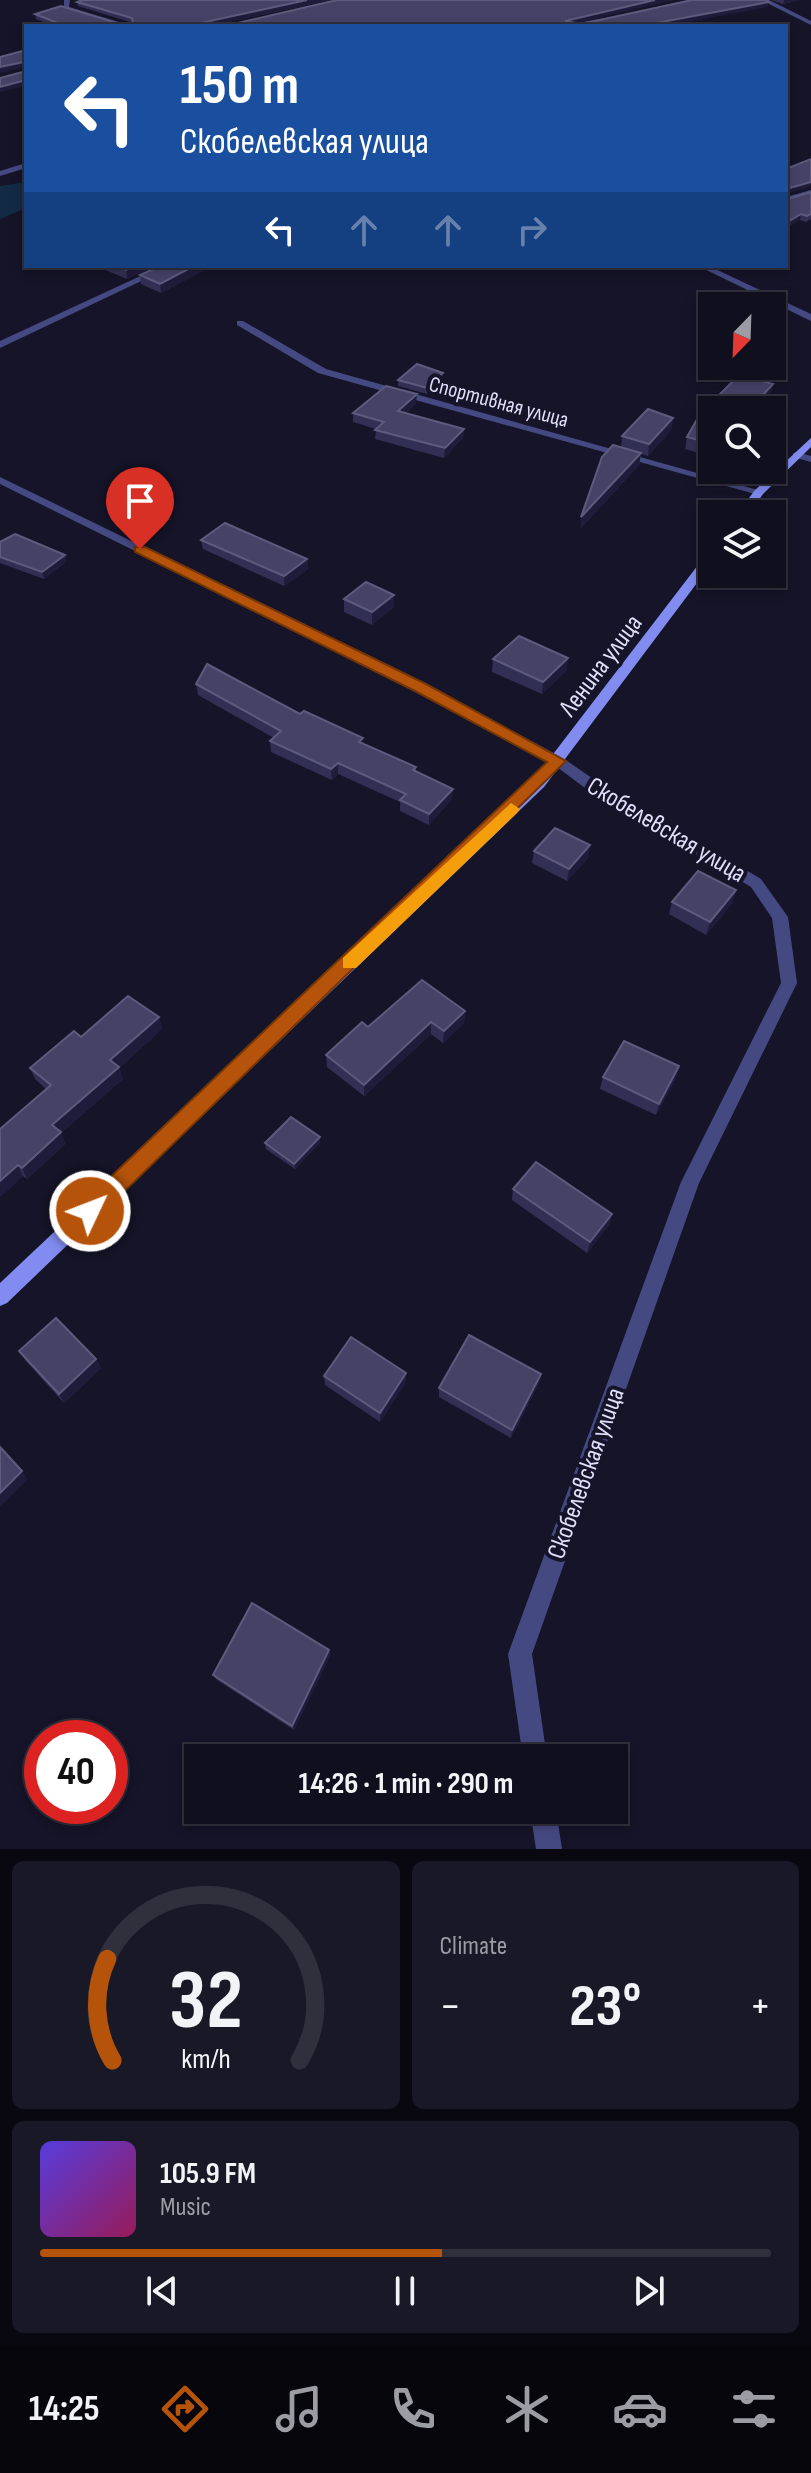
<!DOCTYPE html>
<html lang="en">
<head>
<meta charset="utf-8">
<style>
	body { margin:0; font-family:"Sofia Sans Condensed",sans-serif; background:#191827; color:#f1f3f6; height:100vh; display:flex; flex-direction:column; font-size:30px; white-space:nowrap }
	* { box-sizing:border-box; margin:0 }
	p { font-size:26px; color:#9c9ca4 }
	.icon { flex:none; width:44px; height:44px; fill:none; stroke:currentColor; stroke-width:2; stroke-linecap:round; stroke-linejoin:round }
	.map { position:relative; height:1849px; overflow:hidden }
	.panel { display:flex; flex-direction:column; gap:12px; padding:12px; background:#090810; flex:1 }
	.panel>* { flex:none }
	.guide { position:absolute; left:24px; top:24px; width:764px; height:244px; border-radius:0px; box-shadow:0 4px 12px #0003,0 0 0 2px #302f3c; background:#1a4fa0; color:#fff; overflow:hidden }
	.needle { width:52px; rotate:203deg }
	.fabs { position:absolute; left:698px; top:292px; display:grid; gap:16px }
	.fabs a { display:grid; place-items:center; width:88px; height:88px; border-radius:0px; background:#100f1e; box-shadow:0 4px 12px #0003,0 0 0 2px #302f3c; font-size:40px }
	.speed { position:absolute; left:24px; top:1720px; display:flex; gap:16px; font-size:40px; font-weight:700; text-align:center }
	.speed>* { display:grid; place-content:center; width:104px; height:104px; border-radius:50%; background:#100f1e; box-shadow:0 4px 12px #0003,0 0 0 2px #302f3c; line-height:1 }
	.speed .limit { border:12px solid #d22; background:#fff; color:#111 }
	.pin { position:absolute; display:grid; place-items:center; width:68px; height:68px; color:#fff; margin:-82px -34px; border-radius:50% 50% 50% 0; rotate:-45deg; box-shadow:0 0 8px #0007 }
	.pin .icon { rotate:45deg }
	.me { position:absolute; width:88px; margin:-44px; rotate:47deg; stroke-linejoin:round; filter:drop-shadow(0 0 6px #0008) }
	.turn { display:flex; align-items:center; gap:28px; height:168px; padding:0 24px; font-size:36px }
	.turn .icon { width:104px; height:104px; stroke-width:2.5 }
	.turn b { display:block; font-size:56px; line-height:68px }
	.lanes { display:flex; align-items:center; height:76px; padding:0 24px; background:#0003; justify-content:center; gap:40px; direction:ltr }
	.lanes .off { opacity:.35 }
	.big { font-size:60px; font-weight:700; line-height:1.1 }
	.panel .widget { flex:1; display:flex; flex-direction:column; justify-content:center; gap:12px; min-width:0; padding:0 28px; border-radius:12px; background:#191827 }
	.panel .dial { align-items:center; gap:0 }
	.dial svg { height:208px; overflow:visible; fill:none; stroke:#302f3c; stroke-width:7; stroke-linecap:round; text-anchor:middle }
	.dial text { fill:#f1f3f6; stroke:none }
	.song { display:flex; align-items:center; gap:24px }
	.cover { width:96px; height:96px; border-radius:12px; background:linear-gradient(135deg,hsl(250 70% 55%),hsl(330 70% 35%)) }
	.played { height:8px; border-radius:4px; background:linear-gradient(90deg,#b45309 55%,#302f3c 55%) }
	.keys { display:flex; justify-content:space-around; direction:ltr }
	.heat { display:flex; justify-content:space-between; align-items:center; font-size:44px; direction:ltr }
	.panel .tiles { flex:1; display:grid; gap:12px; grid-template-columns:1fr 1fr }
	.widget:last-child { grid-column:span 2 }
	.trip { position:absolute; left:184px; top:1744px; width:444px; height:80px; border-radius:0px; background:#100f1e; box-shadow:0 4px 12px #0003,0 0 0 2px #302f3c; font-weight:700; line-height:80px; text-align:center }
	.tab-bar { display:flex; height:128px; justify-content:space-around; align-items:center; background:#06060c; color:#9c9ca4 }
	.tab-bar .icon { width:56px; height:56px }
	.tab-bar .active { color:#b45309 }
	.tab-bar b { font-size:36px; color:#f1f3f6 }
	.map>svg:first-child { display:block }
	.water { fill:#122a44 }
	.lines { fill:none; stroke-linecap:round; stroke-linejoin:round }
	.street { fill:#454982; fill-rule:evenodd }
	.secondary { fill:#828cf0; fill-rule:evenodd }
	.wall { fill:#322f54 }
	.shaded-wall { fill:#1f1c3b }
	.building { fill:#454266; stroke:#5d5b7d; stroke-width:2 }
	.route { fill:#b45309; stroke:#753606; stroke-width:2 }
	.slow { fill:#f59e0b }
	.labels { text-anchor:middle; stroke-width:8; stroke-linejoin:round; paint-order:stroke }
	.far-street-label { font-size:22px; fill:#dfdffb; stroke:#151428 }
	.street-label { font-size:26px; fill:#dfdffb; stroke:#151428 }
</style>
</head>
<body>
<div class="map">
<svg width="811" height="1849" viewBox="0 0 811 1849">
	<rect width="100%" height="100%" fill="#151428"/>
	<polygon class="water" points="26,182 26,208 0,219 0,186"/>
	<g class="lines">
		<g class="street">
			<polygon points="64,0 70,0 69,7 132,26 122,26 64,9"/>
			<polygon points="761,0 769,0 811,21 811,25"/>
			<polygon points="622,15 620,18 568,26 571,24"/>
			<polygon points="26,163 26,168 0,176 0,171"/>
			<polygon points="811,190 811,195 786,202 786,197"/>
			<polygon points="162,266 173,266 0,348 0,341"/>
			<polygon points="698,266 709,266 811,314 811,321"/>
			<polygon points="237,321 243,321 326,369 765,492 755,494 318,373 237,325"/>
			<polygon points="797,452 811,456 811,462 793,457 793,453"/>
			<polygon points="0,477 425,684 563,758 599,783 761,879 788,917 797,983 699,1183 532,1654 547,1758 523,1758 508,1654 681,1182 781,983 772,918 751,887 589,791 553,764 415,690 0,484"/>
			<polygon points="530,1810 556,1810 562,1849 536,1849"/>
		</g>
		<g class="secondary">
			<polygon points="811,438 811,447 763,494 749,514 737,514 755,490"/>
			<polygon points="712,551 712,563 544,787 7,1303 0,1306 0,1283 534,779 708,552"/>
		</g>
	</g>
	<g class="wall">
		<polygon points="82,0 330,0 210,26 54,26 36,19 35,14 120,24 133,23 78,6 77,2"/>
		<polygon points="771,0 800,0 783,4"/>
		<polygon points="811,192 811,219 806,222 800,220 790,226 786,224 786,198 788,199"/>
		<polygon points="96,266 155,266 127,279"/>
		<polygon points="160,266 212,266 161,293 141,284 140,275"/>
		<polygon points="739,375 773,384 770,396 758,410 712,410 712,457 685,449 687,437 700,414"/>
		<polygon points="443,379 427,394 398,386 398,380"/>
		<polygon points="416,403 406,413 464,429 463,438 444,458 375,439 376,429 353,422 353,413"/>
		<polygon points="673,418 671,430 648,456 641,454 639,465 580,529 621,447 622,436"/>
		<polygon points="201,540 307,559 308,569 284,586 203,549"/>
		<polygon points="0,542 65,555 66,562 44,579 0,563"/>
		<polygon points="394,595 394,607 372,625 344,612 344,599"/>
		<polygon points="493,659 567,670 542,694 492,672"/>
		<polygon points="196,684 300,714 416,767 416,772 452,799 429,825 400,811 400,802 338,774 332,780 271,752 270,741 274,738 198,695"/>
		<polygon points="590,845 588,858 567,881 532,863 534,851"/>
		<polygon points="672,902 733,902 706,935 669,914"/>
		<polygon points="465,1011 464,1023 443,1043 431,1034 364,1096 327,1067 326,1055 368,1027"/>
		<polygon points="159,1017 162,1029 119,1068 123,1079 61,1133 65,1144 27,1179 23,1176 0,1197 0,1129 46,1089 35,1079 30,1068 81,1037"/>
		<polygon points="603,1077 676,1078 656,1115 600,1089"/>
		<polygon points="320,1137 320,1143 295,1169 266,1149 265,1143"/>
		<polygon points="513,1189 612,1214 609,1225 587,1253 512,1200"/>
		<polygon points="19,1351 96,1359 101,1368 64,1403 25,1360"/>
		<polygon points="541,1374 539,1383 511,1438 439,1397 439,1388"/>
		<polygon points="324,1376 406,1382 380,1422 325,1385"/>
		<polygon points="329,1650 330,1656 294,1730 217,1680 213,1675"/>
	</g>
	<g class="shaded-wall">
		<polygon points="307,0 330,0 210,26 187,26"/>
		<polygon points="655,0 674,0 565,26 565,21"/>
		<polygon points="784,0 800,0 783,4"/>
		<polygon points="769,2 768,7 666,26 640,26"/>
		<polygon points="24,62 25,67 0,73 0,67"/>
		<polygon points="26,80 26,86 0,92 0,87"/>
		<polygon points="811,182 810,187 786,194 786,189"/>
		<polygon points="801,214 800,220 790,226 791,220"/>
		<polygon points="134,266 155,266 127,279 126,270"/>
		<polygon points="194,266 212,266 161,293 160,284"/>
		<polygon points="443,373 443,379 427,394 427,388"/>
		<polygon points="773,384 770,396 758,410 749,410"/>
		<polygon points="417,394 416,403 398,421 398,411"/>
		<polygon points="673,418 671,430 648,456 649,444"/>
		<polygon points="464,429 463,438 444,458 445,448"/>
		<polygon points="641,453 639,465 580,529 581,517"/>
		<polygon points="65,555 66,562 44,579 42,572"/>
		<polygon points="307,559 308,569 284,586 284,576"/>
		<polygon points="394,595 394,607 372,625 372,612"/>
		<polygon points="568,658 567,670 542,694 543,682"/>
		<polygon points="338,763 338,774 332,780 331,769"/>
		<polygon points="453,789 452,799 429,825 429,814"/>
		<polygon points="590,845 588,858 567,881 569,869"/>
		<polygon points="736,890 733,902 706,935 710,922"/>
		<polygon points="465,1011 464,1023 443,1043 444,1031"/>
		<polygon points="159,1017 162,1029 119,1068 123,1079 61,1133 65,1144 27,1179 22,1168 52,1125 110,1060"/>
		<polygon points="431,1022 431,1034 364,1096 364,1085"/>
		<polygon points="679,1066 676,1078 656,1115 659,1104"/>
		<polygon points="320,1137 320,1143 295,1169 294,1164"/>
		<polygon points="18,1165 23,1176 0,1197 0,1181"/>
		<polygon points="612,1214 609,1225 587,1253 590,1242"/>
		<polygon points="96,1359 101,1368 64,1403 59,1394"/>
		<polygon points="406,1373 406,1382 380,1422 380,1413"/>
		<polygon points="541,1374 539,1383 511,1438 512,1430"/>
		<polygon points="22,1471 28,1479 0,1507 0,1493"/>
		<polygon points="329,1650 330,1656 294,1730 292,1726"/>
	</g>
	<g class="building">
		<polygon points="82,0 307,0 187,26 65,26 35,14 61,6 120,24 133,23 132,18 77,2"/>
		<polygon points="337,0 655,0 565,21 581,24 692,0 766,0 769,2 640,26 238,26 233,24"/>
		<polygon points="26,50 26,67 24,62 0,67 0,57"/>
		<polygon points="26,71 26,80 0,87 0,78"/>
		<polygon points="811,159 811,182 786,189 786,190 786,169"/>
		<polygon points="811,192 811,214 807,216 801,214 791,220 786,218 786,198 788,199"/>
		<polygon points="116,266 134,266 126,270"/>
		<polygon points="160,266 194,266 160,284 140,275"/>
		<polygon points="417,364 443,373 427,388 398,380"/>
		<polygon points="739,375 773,384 749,410 712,410 712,444 687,437 700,414"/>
		<polygon points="386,386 417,394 398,411 464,429 445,448 375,430 384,422 353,413"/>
		<polygon points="648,409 673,418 649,444 622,436"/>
		<polygon points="613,445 641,453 581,517 602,457"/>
		<polygon points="225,523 307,559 284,576 201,540"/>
		<polygon points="15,534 65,555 42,572 0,557 0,542"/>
		<polygon points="366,582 394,595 372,612 344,599"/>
		<polygon points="519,636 568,658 543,682 493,659"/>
		<polygon points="207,664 300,714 304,711 363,738 359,742 416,767 413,770 453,789 429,814 400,800 406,794 338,763 331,769 270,741 281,731 196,684"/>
		<polygon points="555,828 590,845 569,869 534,851"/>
		<polygon points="698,871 736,890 710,922 672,902"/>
		<polygon points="422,980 465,1011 444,1031 431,1022 364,1085 326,1055 362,1022 368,1027"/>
		<polygon points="128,996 159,1017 110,1060 119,1067 52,1125 61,1132 22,1168 18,1165 0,1181 0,1129 51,1085 30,1068 74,1031 81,1037"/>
		<polygon points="624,1041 679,1066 659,1104 603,1077"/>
		<polygon points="291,1117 320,1137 294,1164 265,1143"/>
		<polygon points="536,1162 612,1214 590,1242 513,1189"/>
		<polygon points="56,1318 96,1359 59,1394 19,1351"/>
		<polygon points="469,1335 541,1374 512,1430 439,1388"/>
		<polygon points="351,1337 406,1373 380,1413 324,1376"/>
		<polygon points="0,1447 22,1471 0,1493"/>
		<polygon points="252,1603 329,1650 292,1726 213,1675"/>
	</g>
	<polygon class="route" points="135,547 145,547 426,684 566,761 97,1218 90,1221 82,1218 79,1211 82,1204 547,762 415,691 135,552"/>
	<polygon class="slow" points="511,803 520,809 517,813 356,968 343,968 343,958"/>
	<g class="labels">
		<g class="far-street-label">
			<text transform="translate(499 401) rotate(15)" y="8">Спортивная улица</text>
		</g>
		<g class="street-label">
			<text transform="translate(600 665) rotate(-53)" y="9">Ленина улица</text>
			<text transform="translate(667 829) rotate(31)" y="9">Скобелевская улица</text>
			<text transform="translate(585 1473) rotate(-70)" y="9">Скобелевская улица</text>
		</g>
	</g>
</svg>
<div class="fabs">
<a><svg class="needle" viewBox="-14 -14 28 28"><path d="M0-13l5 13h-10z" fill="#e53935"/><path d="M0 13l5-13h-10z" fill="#9c9ca4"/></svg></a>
<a><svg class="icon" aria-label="search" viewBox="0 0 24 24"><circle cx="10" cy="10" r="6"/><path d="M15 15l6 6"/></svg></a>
<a><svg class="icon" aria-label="layers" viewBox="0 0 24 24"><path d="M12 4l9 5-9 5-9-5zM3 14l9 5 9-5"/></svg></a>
</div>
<div class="speed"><div class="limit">40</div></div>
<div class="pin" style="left:140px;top:549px;background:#d93025"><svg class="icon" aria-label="arrive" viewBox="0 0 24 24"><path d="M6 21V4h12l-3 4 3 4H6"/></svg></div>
<svg class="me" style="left:90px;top:1211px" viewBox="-20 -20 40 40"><circle r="17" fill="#b45309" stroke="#fff" stroke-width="3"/><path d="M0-11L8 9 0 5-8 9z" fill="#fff"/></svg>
<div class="trip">14:26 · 1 min · 290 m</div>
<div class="guide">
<div class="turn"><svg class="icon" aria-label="left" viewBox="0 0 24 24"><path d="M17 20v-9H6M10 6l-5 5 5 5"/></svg><div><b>150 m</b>Скобелевская улица</div></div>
<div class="lanes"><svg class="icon" aria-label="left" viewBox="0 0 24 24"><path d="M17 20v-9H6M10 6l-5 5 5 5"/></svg><svg class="icon off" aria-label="ahead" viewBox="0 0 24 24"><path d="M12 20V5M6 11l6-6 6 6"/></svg><svg class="icon off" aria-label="ahead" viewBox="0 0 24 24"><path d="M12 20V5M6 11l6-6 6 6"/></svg><svg class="icon off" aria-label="right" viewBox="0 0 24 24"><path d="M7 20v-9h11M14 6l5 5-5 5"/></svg></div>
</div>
</div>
<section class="panel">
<div class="tiles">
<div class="widget dial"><svg viewBox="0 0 100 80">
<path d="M14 69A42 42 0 1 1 86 69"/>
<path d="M14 69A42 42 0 0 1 12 30" stroke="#b45309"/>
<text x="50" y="56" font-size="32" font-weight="700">32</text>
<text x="50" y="72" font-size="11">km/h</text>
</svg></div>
<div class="widget"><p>Climate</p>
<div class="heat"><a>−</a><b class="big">23°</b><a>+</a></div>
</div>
<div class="widget">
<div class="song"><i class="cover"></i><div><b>105.9 FM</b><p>Music</p></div></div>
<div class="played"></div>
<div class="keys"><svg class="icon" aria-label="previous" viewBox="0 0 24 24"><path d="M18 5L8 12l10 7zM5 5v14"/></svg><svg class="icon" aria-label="pause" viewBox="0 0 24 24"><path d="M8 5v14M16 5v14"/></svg><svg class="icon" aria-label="next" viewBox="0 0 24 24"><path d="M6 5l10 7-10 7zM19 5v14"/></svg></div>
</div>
</div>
</section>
<nav class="tab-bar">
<b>14:25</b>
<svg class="icon active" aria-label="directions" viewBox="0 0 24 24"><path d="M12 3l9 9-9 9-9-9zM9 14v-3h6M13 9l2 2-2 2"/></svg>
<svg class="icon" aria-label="music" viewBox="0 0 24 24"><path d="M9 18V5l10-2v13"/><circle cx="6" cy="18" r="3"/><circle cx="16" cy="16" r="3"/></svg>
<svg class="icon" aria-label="phone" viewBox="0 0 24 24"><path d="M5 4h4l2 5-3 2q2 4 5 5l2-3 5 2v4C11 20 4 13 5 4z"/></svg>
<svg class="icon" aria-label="climate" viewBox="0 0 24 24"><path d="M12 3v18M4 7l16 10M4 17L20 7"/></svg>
<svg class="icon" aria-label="car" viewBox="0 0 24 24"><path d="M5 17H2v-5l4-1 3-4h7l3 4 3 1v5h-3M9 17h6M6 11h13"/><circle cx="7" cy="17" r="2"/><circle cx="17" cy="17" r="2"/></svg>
<svg class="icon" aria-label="filters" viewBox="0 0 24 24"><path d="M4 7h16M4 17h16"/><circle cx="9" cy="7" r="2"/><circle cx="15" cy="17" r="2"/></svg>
</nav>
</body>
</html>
